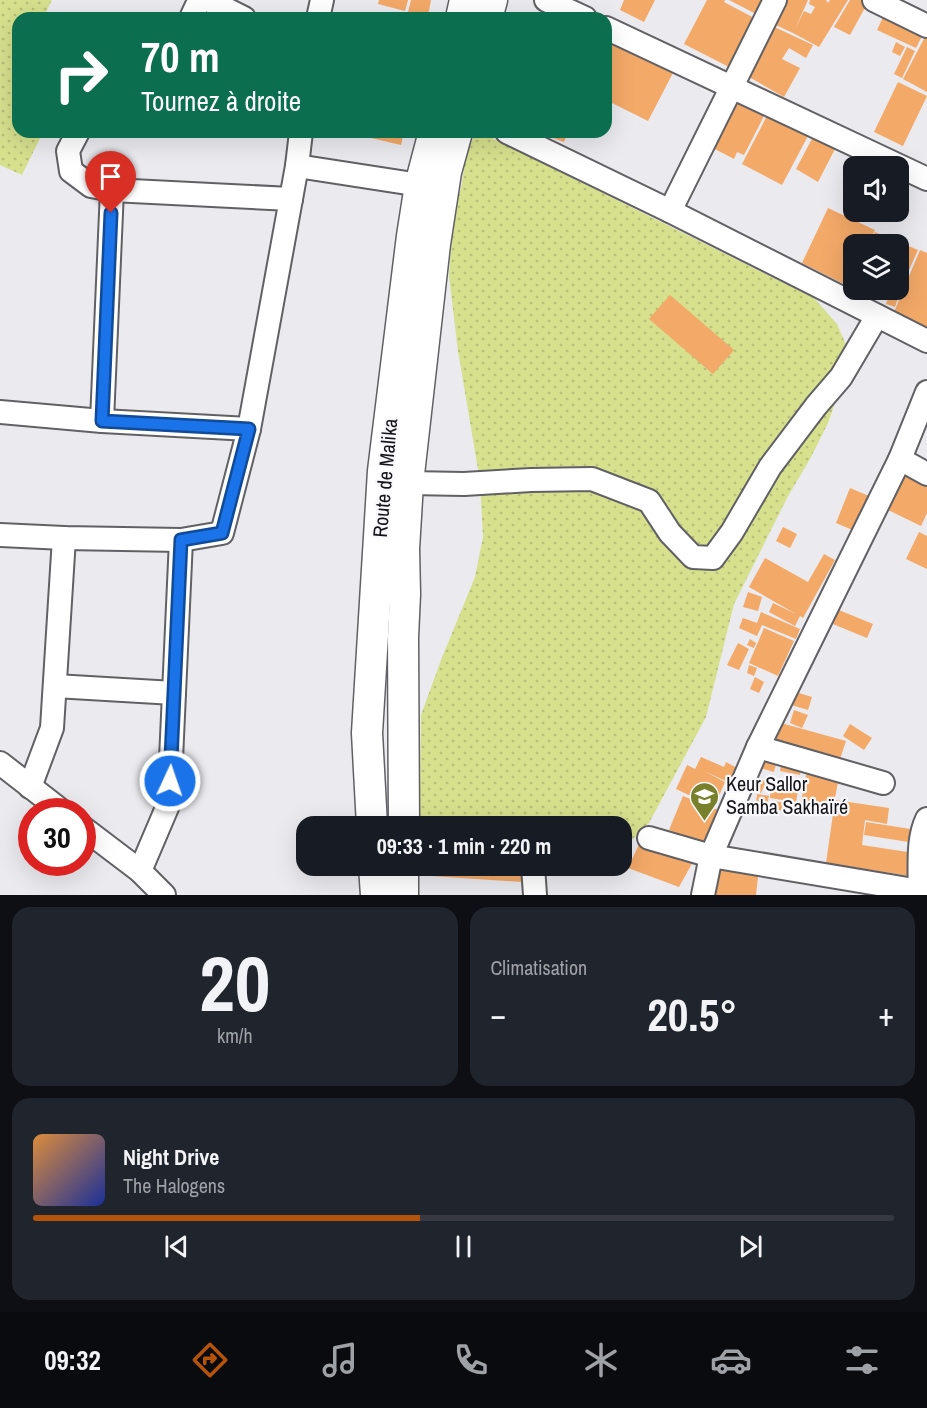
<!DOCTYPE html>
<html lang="fr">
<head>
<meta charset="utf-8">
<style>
	body { margin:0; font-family:"Archivo Narrow",sans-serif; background:#20242c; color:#f1f3f6; height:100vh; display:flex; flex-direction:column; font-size:22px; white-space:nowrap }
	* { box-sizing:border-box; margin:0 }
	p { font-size:20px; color:#9ea1a6 }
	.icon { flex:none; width:33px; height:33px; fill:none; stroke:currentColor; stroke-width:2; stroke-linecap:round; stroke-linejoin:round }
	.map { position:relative; height:895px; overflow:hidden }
	.drawer { display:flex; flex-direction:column; gap:12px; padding:12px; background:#0d0f14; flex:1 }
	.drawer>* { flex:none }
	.banner { position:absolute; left:12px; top:12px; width:600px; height:126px; border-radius:18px; box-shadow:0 6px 24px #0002; background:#0b6e4f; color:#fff; overflow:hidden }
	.buttons { position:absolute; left:843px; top:156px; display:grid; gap:12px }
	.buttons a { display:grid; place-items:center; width:66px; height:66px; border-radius:12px; background:#171b24; box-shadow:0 6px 24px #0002; font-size:30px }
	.speed { position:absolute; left:18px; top:798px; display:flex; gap:12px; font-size:30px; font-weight:700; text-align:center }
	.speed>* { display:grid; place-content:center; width:78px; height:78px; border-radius:50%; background:#171b24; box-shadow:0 6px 24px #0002; line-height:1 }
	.speed .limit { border:9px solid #d22; background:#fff; color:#111 }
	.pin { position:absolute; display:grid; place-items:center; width:51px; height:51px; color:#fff; margin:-62px -26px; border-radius:50% 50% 50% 0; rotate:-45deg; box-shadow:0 0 6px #0007 }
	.pin .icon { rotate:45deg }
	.me { position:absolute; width:66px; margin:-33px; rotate:3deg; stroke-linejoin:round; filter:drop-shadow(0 0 4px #0008) }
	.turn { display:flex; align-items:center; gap:21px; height:126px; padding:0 30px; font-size:27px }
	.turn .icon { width:78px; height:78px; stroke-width:2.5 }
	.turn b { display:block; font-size:42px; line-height:51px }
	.big { font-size:45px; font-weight:700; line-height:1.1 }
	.drawer .widget { flex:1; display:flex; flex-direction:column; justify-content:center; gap:9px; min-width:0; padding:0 21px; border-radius:18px; background:#20242c }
	.drawer .dial { align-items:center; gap:0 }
	.dial b { font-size:78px; line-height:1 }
	.song { display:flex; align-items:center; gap:18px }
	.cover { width:72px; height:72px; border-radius:9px; background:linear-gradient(135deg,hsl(30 70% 55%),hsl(230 70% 35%)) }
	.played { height:6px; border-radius:3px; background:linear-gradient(90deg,#b45309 45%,#363941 45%) }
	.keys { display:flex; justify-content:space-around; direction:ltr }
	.heat { display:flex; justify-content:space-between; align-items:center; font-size:33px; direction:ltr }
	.drawer .tiles { flex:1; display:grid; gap:12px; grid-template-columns:1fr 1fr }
	.widget:last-child { grid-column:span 2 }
	.trip { position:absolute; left:296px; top:816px; width:336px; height:60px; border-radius:18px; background:#171b24; box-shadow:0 6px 24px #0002; font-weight:700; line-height:60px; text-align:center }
	.tabs { display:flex; height:96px; justify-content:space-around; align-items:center; background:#090b0e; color:#9ea1a6 }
	.tabs .icon { width:42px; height:42px }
	.tabs .current { color:#b45309 }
	.tabs b { font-size:27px; color:#f1f3f6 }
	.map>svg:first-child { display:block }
	.garden { fill:url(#garden-dots) }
	.building { fill:#f3a968 }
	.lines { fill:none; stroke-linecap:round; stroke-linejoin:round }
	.minor-casing { stroke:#616165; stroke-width:26 }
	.major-casing { stroke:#616165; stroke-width:33 }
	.minor { stroke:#fff; stroke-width:22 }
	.major { stroke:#fff; stroke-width:30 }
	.route-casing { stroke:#114b97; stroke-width:15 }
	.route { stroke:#1a73e8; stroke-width:10 }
	.labels { text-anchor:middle; stroke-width:4.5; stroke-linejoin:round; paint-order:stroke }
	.street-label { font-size:20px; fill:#141416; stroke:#f8f8fd }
	.poi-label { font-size:20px; fill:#141416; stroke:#f8f8fd; text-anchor:start }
</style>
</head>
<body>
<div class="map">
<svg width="927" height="895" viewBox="0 0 927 895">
	<defs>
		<pattern id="garden-dots" width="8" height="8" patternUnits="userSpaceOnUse" patternTransform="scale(1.5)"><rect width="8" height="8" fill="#d6e08d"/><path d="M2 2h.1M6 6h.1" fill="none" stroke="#b7bf79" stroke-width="1.8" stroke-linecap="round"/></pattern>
	</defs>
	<rect width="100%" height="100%" fill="#eaeaef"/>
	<g class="garden">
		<polygon points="0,0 52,0 43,18 18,18 18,132 43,132 22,175 0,165"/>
		<polygon points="476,132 480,132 814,298 837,324 847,347 846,371 828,423 810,459 788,496 734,604 706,717 649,823 621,851 621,826 418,826 420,805 421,715 441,660 475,577 483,537 480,481 458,351 449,276 454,211 461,188 467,151"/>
	</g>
	<g class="building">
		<polygon points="379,0 408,0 405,11 378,4"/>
		<polygon points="411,0 431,0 428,16 408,12"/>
		<polygon points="624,0 655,0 644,22 620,10"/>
		<polygon points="707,0 725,0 724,2 756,19 731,68 684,44"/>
		<polygon points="729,0 763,0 756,14"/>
		<polygon points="777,0 808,0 795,29 804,11 811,14 815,7 809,4 810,0 826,0 828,3 830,0 848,0 819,47 793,33 767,21"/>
		<polygon points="850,0 861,0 867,4 850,35 834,27"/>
		<polygon points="885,13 924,32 916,48 877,30"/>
		<polygon points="768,24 813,45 806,58 789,48 782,59 800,68 784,97 742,73"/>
		<polygon points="927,33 927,92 903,79"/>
		<polygon points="606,36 674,71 648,121 606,100"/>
		<polygon points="896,42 905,47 900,56 892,52"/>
		<polygon points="907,47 915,51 902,78 894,74"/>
		<polygon points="898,82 927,96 903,146 874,132"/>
		<polygon points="734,99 765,114 744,155 737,152 734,159 711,147"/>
		<polygon points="769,112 809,134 782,185 742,164"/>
		<polygon points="354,132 404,132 401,145 354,134"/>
		<polygon points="556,132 568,132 564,142 553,138"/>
		<polygon points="814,135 836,147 818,182 796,169"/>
		<polygon points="828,208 875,230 868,244 854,244 854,275 848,286 802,263"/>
		<polygon points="875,232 918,250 909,270 898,265 898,244 870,244"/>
		<polygon points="920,250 927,253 927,327 894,312"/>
		<polygon points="898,269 906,272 903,278 898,276"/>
		<polygon points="898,284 902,286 895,307 886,304 891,290 898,290"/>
		<polygon points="670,295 734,350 713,374 649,319"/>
		<polygon points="902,464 927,476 927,513 921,526 882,507"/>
		<polygon points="850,488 869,496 855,531 836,523"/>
		<polygon points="783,527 797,534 790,548 776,541"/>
		<polygon points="919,532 927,536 927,569 906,559"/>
		<polygon points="824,554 835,560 803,618 800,616 795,626 769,612 773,603 796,614 749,587 765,558 808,582"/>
		<polygon points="748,592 762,597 758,611 743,607"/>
		<polygon points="834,608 873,624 867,638 828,622"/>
		<polygon points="761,612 800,629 796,639 762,625 757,636 739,628 743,618 757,623"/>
		<polygon points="764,628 794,641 778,676 749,663"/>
		<polygon points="750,639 756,643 754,648 747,645"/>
		<polygon points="738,643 749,649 739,670 727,665"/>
		<polygon points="749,665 757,668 754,676 747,673"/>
		<polygon points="755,677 764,682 759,693 750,689"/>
		<polygon points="792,691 812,697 808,710 788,704"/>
		<polygon points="794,710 808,715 802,728 790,723"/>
		<polygon points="781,723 846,741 840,759 776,741"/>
		<polygon points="850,724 872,738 864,750 843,736"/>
		<polygon points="764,753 778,757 774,772 760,768"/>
		<polygon points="701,757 724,767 726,762 737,768 730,783 704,771 725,782 714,807 676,789 687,765 695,769"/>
		<polygon points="782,758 802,762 800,775 780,771"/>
		<polygon points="808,765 840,772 833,808 801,802"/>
		<polygon points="755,776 766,782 761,793 750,787"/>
		<polygon points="771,787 798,791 796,802 770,798"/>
		<polygon points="757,794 769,796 767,806 756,805"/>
		<polygon points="683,796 718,810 705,845 669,830"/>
		<polygon points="835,800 889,808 887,824 865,820 862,845 914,853 910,876 826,863"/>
		<polygon points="771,801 787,803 786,811 770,809"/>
		<polygon points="866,822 917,830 915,843 864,835"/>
		<polygon points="641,840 694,860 679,887 628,868"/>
		<polygon points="716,863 759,868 756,895 712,895"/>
		<polygon points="417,866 523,866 522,882 416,875"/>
	</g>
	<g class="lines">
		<defs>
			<g id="minor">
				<polyline points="208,0 244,18"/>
				<polyline points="546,0 585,18"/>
				<polyline points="874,0 927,26"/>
				<polyline points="191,18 198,3 205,0"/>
				<polyline points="318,18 322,0"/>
				<polyline points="606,28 927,179"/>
				<polyline points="78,132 68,151 71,171 91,186 112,190 291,199"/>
				<polyline points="507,132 670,211 927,341"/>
				<polyline points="297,166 420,185"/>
				<polyline points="670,211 775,0"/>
				<polyline points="0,412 102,421 249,429"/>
				<polyline points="102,421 112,190"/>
				<polyline points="900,459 927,474"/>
				<polyline points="408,483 464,484 531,480 592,479 649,501 670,533 693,557 713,558 732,532 770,467 816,406 841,377 877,316"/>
				<polyline points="0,535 64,538 181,540 222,533 249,429 297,166 301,132"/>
				<polyline points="55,686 174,693"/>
				<polyline points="758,747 883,783"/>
				<polyline points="0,763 63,812"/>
				<polyline points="30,787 52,728 64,538"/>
				<polyline points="82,827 140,871 164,895"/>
				<polyline points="649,838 711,856 920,891"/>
				<polyline points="533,866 535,895"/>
				<polyline points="140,871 169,803 181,540"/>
				<polyline points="703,895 711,856 758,747 900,459 927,392"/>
				<path d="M 919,895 C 921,870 916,842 927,819"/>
			</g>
			<g id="major">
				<polyline points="461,18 465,0"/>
				<polyline points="487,18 492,0"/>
				<polyline points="372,826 367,733 383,471 412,236 420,185 434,132"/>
				<polyline points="404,826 403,637 405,594 404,549 408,483 435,244 446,172 457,132"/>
				<polyline points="374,866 376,895"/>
				<polyline points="403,895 403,866"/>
			</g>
		</defs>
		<use href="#minor" class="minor-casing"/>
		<use href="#major" class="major-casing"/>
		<use href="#minor" class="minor"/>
		<use href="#major" class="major"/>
	</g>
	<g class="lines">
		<defs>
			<polyline id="route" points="111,213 102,421 249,429 222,533 181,540 170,781"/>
		</defs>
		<use href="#route" class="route-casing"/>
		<use href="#route" class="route"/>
	</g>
	<defs>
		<symbol id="school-pin" viewBox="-11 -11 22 30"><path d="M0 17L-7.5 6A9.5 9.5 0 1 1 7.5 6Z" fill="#78802b" stroke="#f8f8fd"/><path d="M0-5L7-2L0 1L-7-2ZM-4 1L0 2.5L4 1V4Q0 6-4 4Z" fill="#fff"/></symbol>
	</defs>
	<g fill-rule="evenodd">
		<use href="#school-pin" x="688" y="780" width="33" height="45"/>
	</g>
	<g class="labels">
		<g class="street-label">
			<text transform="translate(385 478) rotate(-85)" y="7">Route de Malika</text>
		</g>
		<g class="poi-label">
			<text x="726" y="791">Keur Sallor<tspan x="726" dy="23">Samba Sakhaïré</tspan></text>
		</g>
	</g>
</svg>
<div class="buttons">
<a><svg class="icon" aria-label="sound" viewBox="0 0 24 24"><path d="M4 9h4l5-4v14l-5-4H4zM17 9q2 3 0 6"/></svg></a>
<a><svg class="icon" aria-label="layers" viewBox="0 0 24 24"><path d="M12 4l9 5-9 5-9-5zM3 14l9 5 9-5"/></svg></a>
</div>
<div class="speed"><div class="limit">30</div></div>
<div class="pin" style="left:111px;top:213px;background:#d93025"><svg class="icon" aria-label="arrive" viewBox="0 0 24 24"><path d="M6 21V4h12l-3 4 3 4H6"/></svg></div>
<svg class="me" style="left:170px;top:781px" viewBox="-20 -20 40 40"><circle r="17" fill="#1a73e8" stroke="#fff" stroke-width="3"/><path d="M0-11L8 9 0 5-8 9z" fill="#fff"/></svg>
<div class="trip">09:33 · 1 min · 220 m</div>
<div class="banner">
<div class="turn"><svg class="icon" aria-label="right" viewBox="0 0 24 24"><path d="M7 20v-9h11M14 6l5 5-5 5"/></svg><div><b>70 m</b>Tournez à droite</div></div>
</div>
</div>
<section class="drawer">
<div class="tiles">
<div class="widget dial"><b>20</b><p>km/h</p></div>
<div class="widget"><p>Climatisation</p>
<div class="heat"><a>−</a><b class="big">20.5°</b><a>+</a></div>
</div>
<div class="widget">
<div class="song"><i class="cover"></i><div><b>Night Drive</b><p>The Halogens</p></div></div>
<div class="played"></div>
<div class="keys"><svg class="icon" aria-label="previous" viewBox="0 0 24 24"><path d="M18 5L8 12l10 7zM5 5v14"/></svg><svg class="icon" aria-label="pause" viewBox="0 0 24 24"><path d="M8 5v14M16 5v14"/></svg><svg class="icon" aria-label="next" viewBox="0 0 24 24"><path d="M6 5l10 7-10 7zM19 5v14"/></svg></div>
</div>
</div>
</section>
<nav class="tabs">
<b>09:32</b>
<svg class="icon current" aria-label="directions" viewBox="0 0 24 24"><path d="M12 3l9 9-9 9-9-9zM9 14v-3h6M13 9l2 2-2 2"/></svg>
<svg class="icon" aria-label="music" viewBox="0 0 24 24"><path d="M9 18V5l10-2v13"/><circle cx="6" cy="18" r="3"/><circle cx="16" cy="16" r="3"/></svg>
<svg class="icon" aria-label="phone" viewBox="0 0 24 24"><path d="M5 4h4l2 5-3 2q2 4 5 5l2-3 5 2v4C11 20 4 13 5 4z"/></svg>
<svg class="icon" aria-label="climate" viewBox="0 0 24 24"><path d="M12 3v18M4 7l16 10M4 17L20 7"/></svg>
<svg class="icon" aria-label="car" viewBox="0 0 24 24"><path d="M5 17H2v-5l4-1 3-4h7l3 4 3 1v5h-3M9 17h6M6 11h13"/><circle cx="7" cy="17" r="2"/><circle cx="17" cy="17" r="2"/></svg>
<svg class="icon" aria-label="filters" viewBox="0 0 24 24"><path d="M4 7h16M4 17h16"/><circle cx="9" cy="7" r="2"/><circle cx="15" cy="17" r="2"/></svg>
</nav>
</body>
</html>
